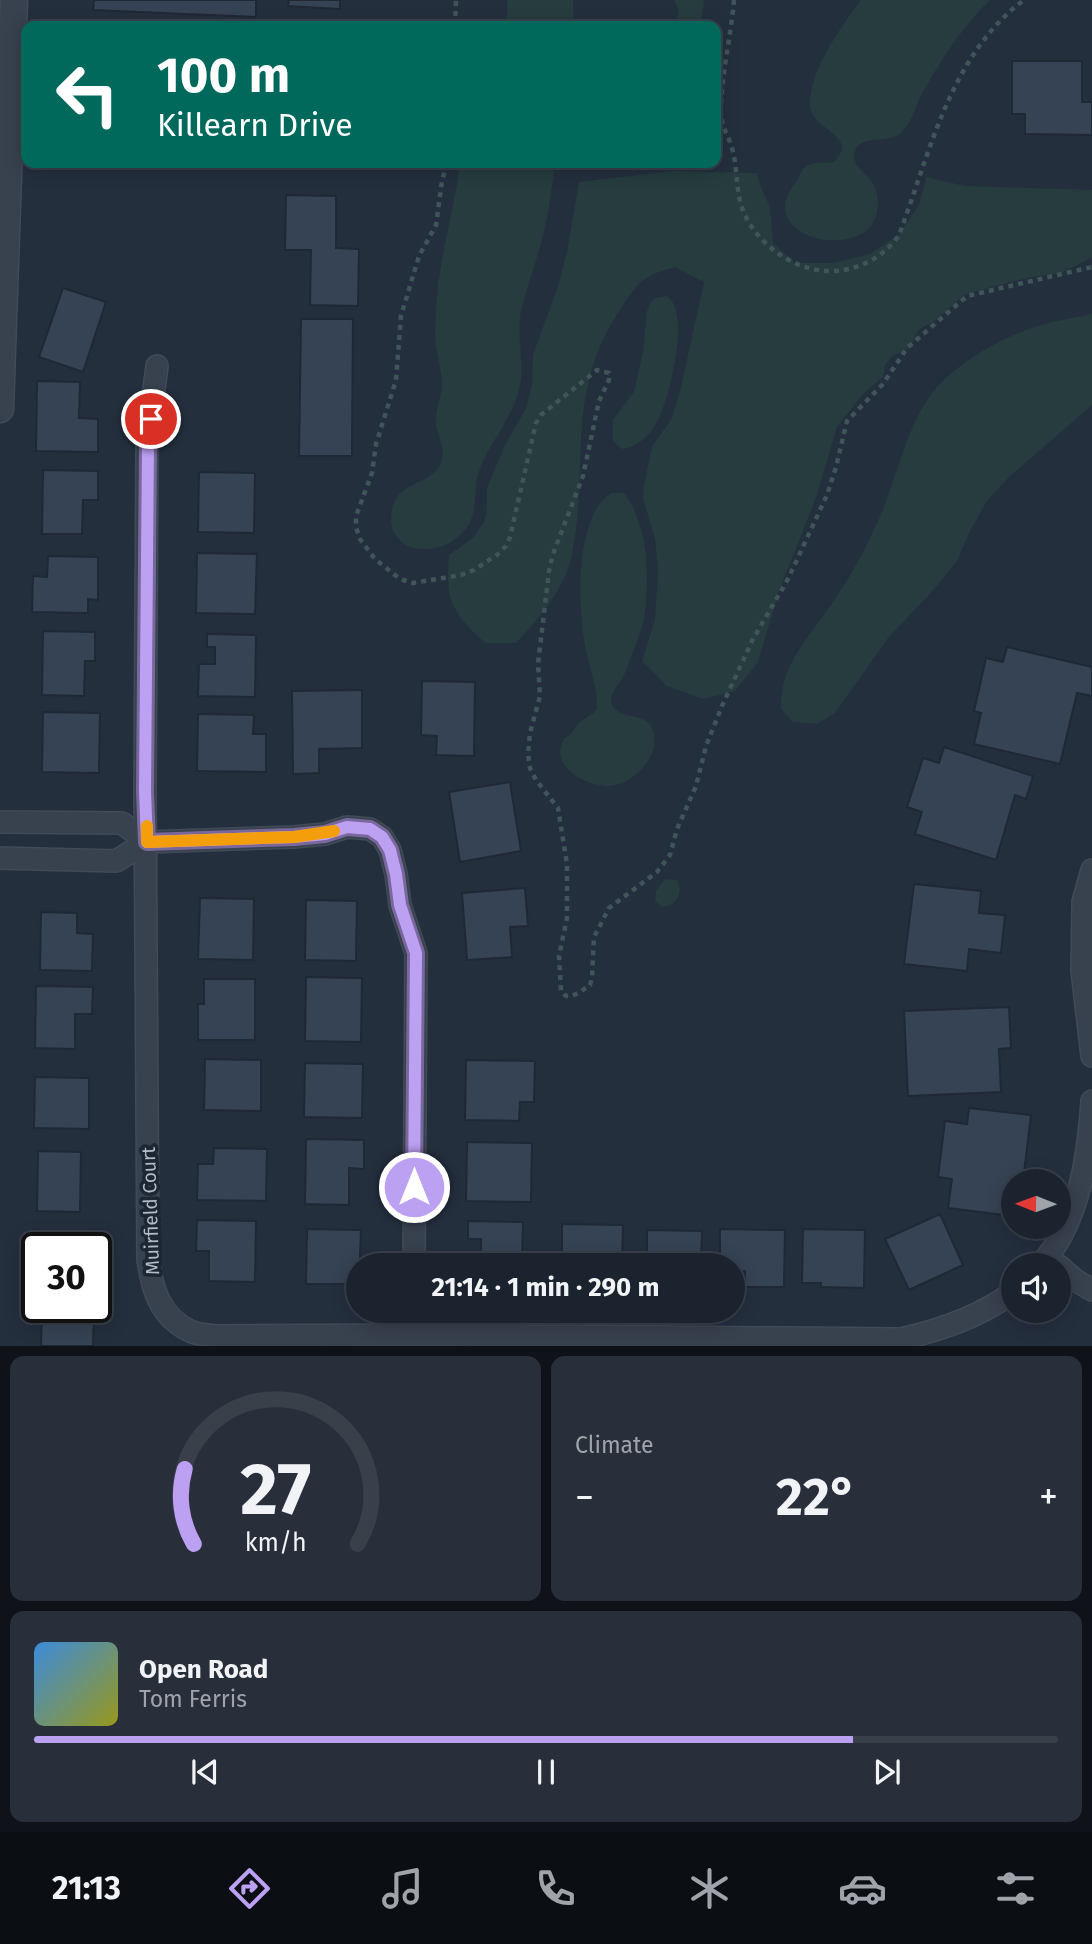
<!DOCTYPE html>
<html lang="en">
<head>
<meta charset="utf-8">
<style>
	body { margin:0; font-family:"Fira Sans",sans-serif; background:#282f3a; color:#f1f3f6; height:100vh; display:flex; flex-direction:column; font-size:26px; white-space:nowrap }
	* { box-sizing:border-box; margin:0 }
	p { font-size:23px; color:#a0a4aa }
	.icon { flex:none; width:38px; height:38px; fill:none; stroke:currentColor; stroke-width:2; stroke-linecap:round; stroke-linejoin:round }
	.map { position:relative; height:1346px; overflow:hidden }
	.panel { display:flex; flex-direction:column; gap:10px; padding:10px; background:#0f1319; flex:1 }
	.panel>* { flex:none }
	.banner { position:absolute; left:21px; top:21px; width:700px; height:147px; border-radius:14px; box-shadow:0 4px 18px #0003,0 0 0 2px #39404a; background:#00695c; color:#fff; overflow:hidden }
	.needle { width:46px; rotate:271deg }
	.tools { position:absolute; left:1001px; top:1169px; display:grid; gap:14px }
	.tools a { display:grid; place-items:center; width:70px; height:70px; border-radius:50%; background:#1b232e; box-shadow:0 4px 18px #0003,0 0 0 2px #39404a; font-size:35px }
	.speed { position:absolute; left:21px; top:1232px; display:flex; gap:14px; font-size:35px; font-weight:700; text-align:center }
	.speed>* { display:grid; place-content:center; width:91px; height:91px; border-radius:50%; background:#1b232e; box-shadow:0 4px 18px #0003,0 0 0 2px #39404a; line-height:1 }
	.speed .limit { border:4px solid #111; border-radius:10px; background:#fff; color:#111 }
	.pin { position:absolute; display:grid; place-items:center; width:60px; height:60px; color:#fff; margin:-30px; border:4px solid #fff; border-radius:50%; box-shadow:0 2px 7px #0007 }
	.me { position:absolute; width:77px; margin:-38px; rotate:0deg; stroke-linejoin:round; filter:drop-shadow(0 0 5px #0008) }
	.turn { display:flex; align-items:center; gap:24px; height:147px; padding:0 21px; font-size:32px }
	.turn .icon { width:91px; height:91px; stroke-width:2.5 }
	.turn b { display:block; font-size:49px; line-height:60px }
	.big { font-size:52px; font-weight:700; line-height:1.1 }
	.panel .card { flex:1; display:flex; flex-direction:column; justify-content:center; gap:10px; min-width:0; padding:0 24px; border-radius:14px; background:#282f3a }
	.panel .dial { align-items:center; gap:0 }
	.dial svg { height:182px; overflow:visible; fill:none; stroke:#39404a; stroke-width:7; stroke-linecap:round; text-anchor:middle }
	.dial text { fill:#f1f3f6; stroke:none }
	.song { display:flex; align-items:center; gap:21px }
	.cover { width:84px; height:84px; border-radius:10px; background:linear-gradient(135deg,hsl(210 70% 55%),hsl(60 70% 35%)) }
	.played { height:7px; border-radius:4px; background:linear-gradient(90deg,#bca0f2 80%,#39404a 80%) }
	.keys { display:flex; justify-content:space-around; direction:ltr }
	.heat { display:flex; justify-content:space-between; align-items:center; font-size:38px; direction:ltr }
	.panel .tiles { flex:1; display:grid; gap:10px; grid-template-columns:1fr 1fr }
	.card:last-child { grid-column:span 2 }
	.trip { position:absolute; left:346px; top:1253px; width:399px; height:70px; border-radius:35px; background:#1b232e; box-shadow:0 4px 18px #0003,0 0 0 2px #39404a; font-weight:700; line-height:70px; text-align:center }
	.dock { display:flex; height:112px; justify-content:space-around; align-items:center; background:#0b0e12; color:#a0a4aa }
	.dock .icon { width:49px; height:49px }
	.dock .on { color:#bca0f2 }
	.dock b { font-size:32px; color:#f1f3f6 }
	.map>svg:first-child { display:block }
	.green { fill:#263c3f }
	.building { fill:#364354; stroke:#1f2835; stroke-width:2 }
	.lines { fill:none; stroke-linecap:round; stroke-linejoin:round }
	.minor-casing { stroke:#414a57; stroke-width:24 }
	.tertiary-casing { stroke:#414a57; stroke-width:29 }
	.path { stroke:#3f5557; stroke-width:4.5; stroke-dasharray:5 5; stroke-linecap:butt }
	.minor { stroke:#38414e; stroke-width:21 }
	.tertiary { stroke:#38414e; stroke-width:26 }
	.route-casing { stroke:#7a689d; stroke-width:18 }
	.route { stroke:#bca0f2; stroke-width:12 }
	.slow { stroke:#f59e0b; stroke-width:12 }
	.labels { text-anchor:middle; stroke-width:7; stroke-linejoin:round; paint-order:stroke }
	.street-label { font-size:19px; fill:#b4bcc9; stroke:#1d2633 }
</style>
</head>
<body>
<div class="map">
<svg width="1092" height="1346" viewBox="0 0 1092 1346">
	<rect width="100%" height="100%" fill="#242f3e"/>
	<g class="green">
		<polygon points="507,0 573,0 574,26 507,26"/>
		<polygon points="674,0 704,0 701,26 676,26 679,11"/>
		<path d="M 861,0 L 990,0 C 963,26 943,57 924,90 C 916,104 913,120 902,132 C 891,144 860,134 855,151 C 851,166 866,172 872,182 C 881,196 880,220 866,231 C 832,256 757,228 796,182 C 799,178 800,172 804,168 C 810,161 825,163 834,162 C 860,135 812,130 810,107 C 808,72 841,27 861,0 Z"/>
		<path d="M 460,163 L 555,163 C 552,187 549,212 543,236 C 537,260 528,283 522,307 C 515,332 525,359 520,385 C 514,417 490,441 479,471 C 472,492 480,513 464,531 C 453,543 439,550 422,549 C 408,548 399,543 393,530 C 390,523 391,516 392,509 C 399,478 434,487 442,460 C 445,448 439,440 437,429 C 433,415 442,397 442,382 C 441,370 438,358 436,346 C 434,334 436,321 436,309 C 439,259 454,212 460,163 Z"/>
		<path d="M 673,171 L 757,173 L 760,185 L 770,207 L 773,243 L 795,263 L 833,263 L 870,254 L 899,234 L 919,205 L 926,177 L 965,186 L 1092,190 L 1092,258 L 1060,273 L 1027,278 L 965,294 L 936,320 L 918,330 L 910,348 L 892,356 L 885,365 L 883,377 L 863,394 L 837,427 L 817,495 L 778,594 L 758,662 L 735,691 L 703,699 L 667,686 L 642,661 L 655,620 L 658,570 L 655,539 L 643,499 L 644,486 L 652,446 L 671,420 L 680,392 L 704,282 L 675,267 C 665,270 653,273 645,279 C 634,286 620,310 613,321 C 566,400 589,471 572,554 C 564,591 541,616 516,643 L 485,643 C 452,612 445,602 449,555 L 473,538 L 484,522 L 487,510 L 487,488 L 505,445 L 526,408 L 532,384 L 533,355 L 558,286 L 567,252 L 579,182 Z"/>
		<path d="M 667,296 C 691,312 670,396 659,418 C 652,433 639,447 622,449 L 613,441 L 613,420 L 634,392 L 643,352 L 647,311 L 652,300 L 656,298 Z"/>
		<path d="M 1092,314 L 1092,405 L 1009,477 L 987,501 L 970,531 L 957,561 L 937,586 L 888,638 L 835,713 L 817,724 L 793,722 L 781,709 C 780,664 809,637 833,602 C 850,577 865,550 877,523 C 900,475 906,413 948,376 C 976,352 1009,334 1045,324 C 1061,319 1077,318 1092,314 Z"/>
		<path d="M 611,493 L 624,493 C 649,526 650,579 644,619 C 640,636 632,654 626,670 C 622,684 611,688 611,703 C 619,722 645,710 653,730 C 662,756 633,785 608,786 C 587,786 550,768 563,741 C 566,734 566,739 571,734 C 573,732 575,727 577,725 C 583,718 592,716 597,709 C 598,687 589,667 585,646 C 578,606 574,518 611,493 Z"/>
		<path d="M 665,879 L 677,880 C 684,893 676,906 662,907 L 655,901 L 656,891 Z"/>
	</g>
	<g class="building">
		<polygon points="94,0 256,0 256,17 93,10"/>
		<polygon points="289,0 340,0 340,9 288,6"/>
		<polygon points="1012,61 1082,61 1082,102 1092,102 1092,135 1025,134 1025,114 1012,114"/>
		<polygon points="286,195 336,196 336,248 359,249 358,306 310,305 311,250 285,250"/>
		<polygon points="63,288 106,302 83,372 39,357"/>
		<polygon points="301,319 353,319 352,456 299,456"/>
		<polygon points="37,381 80,382 79,418 98,419 98,452 36,451"/>
		<polygon points="43,470 98,471 98,500 83,500 82,534 42,534"/>
		<polygon points="199,472 255,473 254,533 198,532"/>
		<polygon points="197,553 257,554 255,614 196,613"/>
		<polygon points="48,556 98,557 98,600 88,599 88,613 32,612 33,576 47,577"/>
		<polygon points="43,631 95,632 95,661 85,661 84,696 42,695"/>
		<polygon points="207,634 256,635 255,697 198,696 199,664 215,664 215,647 207,647"/>
		<polygon points="1007,647 1092,667 1092,696 1077,693 1060,764 974,744 981,713 974,711 986,658 1003,662"/>
		<polygon points="422,681 475,682 474,756 436,755 437,736 421,735"/>
		<polygon points="362,690 362,748 319,749 319,773 293,774 292,691"/>
		<polygon points="43,712 100,713 99,773 42,772"/>
		<polygon points="198,714 254,715 253,734 266,734 266,772 197,771"/>
		<polygon points="944,747 1033,776 1026,799 1015,795 996,860 915,834 922,812 907,807 923,758 939,763"/>
		<polygon points="510,782 521,851 460,862 449,792"/>
		<polygon points="914,884 981,891 979,913 1005,915 1001,953 969,949 967,971 904,964"/>
		<polygon points="525,888 528,926 510,927 512,957 467,960 462,893"/>
		<polygon points="200,898 254,899 253,960 198,959"/>
		<polygon points="306,900 357,901 356,961 305,960"/>
		<polygon points="41,912 77,913 77,933 93,934 92,971 40,970"/>
		<polygon points="306,977 362,978 361,1042 305,1041"/>
		<polygon points="204,979 255,979 255,1040 198,1040 198,1004 204,1004"/>
		<polygon points="36,986 93,987 92,1014 75,1014 75,1049 35,1048"/>
		<polygon points="1009,1007 1011,1048 999,1049 1001,1092 908,1096 904,1011"/>
		<polygon points="205,1059 261,1060 261,1111 204,1110"/>
		<polygon points="466,1060 535,1061 534,1102 520,1102 519,1121 465,1120"/>
		<polygon points="305,1063 363,1064 362,1118 304,1117"/>
		<polygon points="35,1077 89,1078 89,1129 34,1128"/>
		<polygon points="969,1108 1031,1115 1023,1181 1013,1181 1013,1216 948,1208 952,1179 938,1177 945,1121 967,1124"/>
		<polygon points="306,1139 364,1140 364,1169 349,1168 349,1205 305,1204"/>
		<polygon points="467,1142 532,1143 531,1202 466,1201"/>
		<polygon points="214,1148 267,1149 266,1201 197,1200 198,1164 213,1164"/>
		<polygon points="38,1151 81,1152 80,1212 37,1211"/>
		<polygon points="940,1214 963,1265 909,1290 885,1239"/>
		<polygon points="197,1220 256,1221 255,1282 209,1281 209,1251 196,1251"/>
		<polygon points="468,1221 523,1222 522,1265 468,1265 468,1252 481,1252 481,1239 468,1239"/>
		<polygon points="562,1224 623,1225 622,1265 562,1265"/>
		<polygon points="307,1229 361,1230 359,1284 306,1284"/>
		<polygon points="720,1229 785,1230 784,1287 745,1287 745,1271 736,1271 736,1285 733,1285 733,1265 720,1265"/>
		<polygon points="803,1229 865,1230 864,1288 821,1287 821,1283 802,1283"/>
		<polygon points="647,1230 702,1231 701,1265 647,1265"/>
		<polygon points="27,1231 90,1232 90,1248 37,1248 37,1292 26,1292"/>
		<polygon points="42,1311 94,1312 93,1346 41,1346"/>
	</g>
	<g class="lines">
		<defs>
			<g id="minor">
				<path d="M 157,366 L 147,445 L 145,791 L 148,1259 C 152,1289 160,1317 190,1331 C 198,1335 209,1335 217,1336 L 413,1335 L 901,1339 C 941,1330 980,1317 1013,1292"/>
				<polyline points="0,822 122,823 147,842"/>
				<polyline points="0,858 116,861 147,842 294,837 325,834 347,827 370,829 382,837 390,850 396,874 400,905 416,953 414,1265"/>
				<polyline points="1092,870 1083,902 1082,970 1092,1056"/>
				<path d="M 1041,1265 C 1048,1255 1057,1245 1062,1234 C 1083,1194 1089,1145 1092,1101"/>
				<polyline points="1059,1266 1075,1280 1092,1290"/>
				<polyline points="413,1335 413,1311"/>
			</g>
			<polyline id="tertiary" points="0,409 14,0"/>
		</defs>
		<use href="#minor" class="minor-casing"/>
		<use href="#tertiary" class="tertiary-casing"/>
		<g class="path">
			<path d="M 734,0 C 731,36 721,77 721,112 C 721,125 728,135 732,148 C 737,165 736,183 740,201 C 749,238 789,269 826,271 C 854,273 884,258 899,235 C 930,153 950,55 1024,0"/>
			<polyline points="455,26 456,0"/>
			<polyline points="447,163 442,181 436,225 419,256 401,316 396,380 376,444 372,473 356,516 356,527 360,539 375,559 400,579 413,583 461,575 474,570 497,555 506,546 510,537 536,423 541,415 597,370 609,373 609,380 599,401 583,476 553,554 549,571 538,664 540,696 530,733 528,754 530,768 536,780 558,808 567,864 567,918 559,956 561,991 566,996 572,996 580,992 590,985 592,978 594,937 609,908 657,872 670,855 677,829 696,786 706,746 722,706 752,641 788,579 827,495 836,467 847,421 883,384 907,348 967,296 1092,267"/>
		</g>
		<use href="#minor" class="minor"/>
		<use href="#tertiary" class="tertiary"/>
	</g>
	<g class="lines">
		<defs>
			<polyline id="route" points="151,419 148,445 145,791 147,842 294,837 325,834 347,827 370,829 382,837 390,850 396,874 400,905 416,953 414,1187"/>
		</defs>
		<use href="#route" class="route-casing"/>
		<use href="#route" class="route"/>
		<polyline class="slow" points="147,826 147,842 294,837 334,831"/>
	</g>
	<g class="labels">
		<g class="street-label">
			<text transform="translate(150 1211) rotate(-92)" y="7">Muirfield Court</text>
		</g>
	</g>
</svg>
<div class="tools">
<a><svg class="needle" viewBox="-14 -14 28 28"><path d="M0-13l5 13h-10z" fill="#e53935"/><path d="M0 13l5-13h-10z" fill="#a0a4aa"/></svg></a>
<a><svg class="icon" aria-label="sound" viewBox="0 0 24 24"><path d="M4 9h4l5-4v14l-5-4H4zM17 9q2 3 0 6"/></svg></a>
</div>
<div class="speed"><div class="limit">30</div></div>
<div class="pin" style="left:151px;top:419px;background:#d93025"><svg class="icon" aria-label="arrive" viewBox="0 0 24 24"><path d="M6 21V4h12l-3 4 3 4H6"/></svg></div>
<svg class="me" style="left:414px;top:1187px" viewBox="-20 -20 40 40"><circle r="17" fill="#bca0f2" stroke="#fff" stroke-width="3"/><path d="M0-11L8 9 0 5-8 9z" fill="#fff"/></svg>
<div class="trip">21:14 · 1 min · 290 m</div>
<div class="banner">
<div class="turn"><svg class="icon" aria-label="left" viewBox="0 0 24 24"><path d="M17 20v-9H6M10 6l-5 5 5 5"/></svg><div><b>100 m</b>Killearn Drive</div></div>
</div>
</div>
<section class="panel">
<div class="tiles">
<div class="card dial"><svg viewBox="0 0 100 80">
<path d="M14 69A42 42 0 1 1 86 69"/>
<path d="M14 69A42 42 0 0 1 10 36" stroke="#bca0f2"/>
<text x="50" y="56" font-size="32" font-weight="700">27</text>
<text x="50" y="72" font-size="11">km/h</text>
</svg></div>
<div class="card"><p>Climate</p>
<div class="heat"><a>−</a><b class="big">22°</b><a>+</a></div>
</div>
<div class="card">
<div class="song"><i class="cover"></i><div><b>Open Road</b><p>Tom Ferris</p></div></div>
<div class="played"></div>
<div class="keys"><svg class="icon" aria-label="previous" viewBox="0 0 24 24"><path d="M18 5L8 12l10 7zM5 5v14"/></svg><svg class="icon" aria-label="pause" viewBox="0 0 24 24"><path d="M8 5v14M16 5v14"/></svg><svg class="icon" aria-label="next" viewBox="0 0 24 24"><path d="M6 5l10 7-10 7zM19 5v14"/></svg></div>
</div>
</div>
</section>
<nav class="dock">
<b>21:13</b>
<svg class="icon on" aria-label="directions" viewBox="0 0 24 24"><path d="M12 3l9 9-9 9-9-9zM9 14v-3h6M13 9l2 2-2 2"/></svg>
<svg class="icon" aria-label="music" viewBox="0 0 24 24"><path d="M9 18V5l10-2v13"/><circle cx="6" cy="18" r="3"/><circle cx="16" cy="16" r="3"/></svg>
<svg class="icon" aria-label="phone" viewBox="0 0 24 24"><path d="M5 4h4l2 5-3 2q2 4 5 5l2-3 5 2v4C11 20 4 13 5 4z"/></svg>
<svg class="icon" aria-label="climate" viewBox="0 0 24 24"><path d="M12 3v18M4 7l16 10M4 17L20 7"/></svg>
<svg class="icon" aria-label="car" viewBox="0 0 24 24"><path d="M5 17H2v-5l4-1 3-4h7l3 4 3 1v5h-3M9 17h6M6 11h13"/><circle cx="7" cy="17" r="2"/><circle cx="17" cy="17" r="2"/></svg>
<svg class="icon" aria-label="filters" viewBox="0 0 24 24"><path d="M4 7h16M4 17h16"/><circle cx="9" cy="7" r="2"/><circle cx="15" cy="17" r="2"/></svg>
</nav>
</body>
</html>
